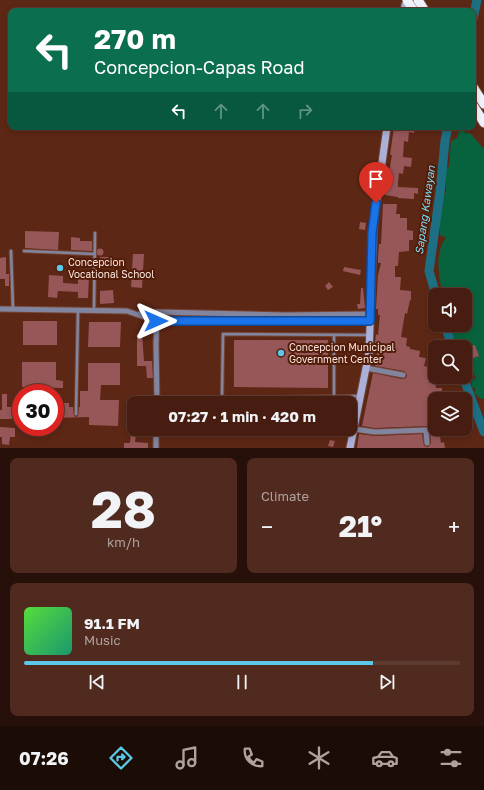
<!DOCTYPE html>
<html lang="en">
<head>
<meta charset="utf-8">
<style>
	body { margin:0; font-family:"Golos Text",sans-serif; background:#502a1e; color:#f1f3f6; height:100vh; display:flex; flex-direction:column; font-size:15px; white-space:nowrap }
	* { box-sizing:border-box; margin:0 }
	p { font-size:13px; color:#b0a29f }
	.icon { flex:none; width:22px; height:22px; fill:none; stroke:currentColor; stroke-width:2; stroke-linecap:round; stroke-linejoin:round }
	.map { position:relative; height:448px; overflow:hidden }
	.sheet { display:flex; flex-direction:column; gap:10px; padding:10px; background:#261009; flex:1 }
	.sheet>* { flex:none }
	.guide { position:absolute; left:8px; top:8px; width:468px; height:122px; border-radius:8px; box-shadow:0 2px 6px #0003,0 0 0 1px #5e3b30; background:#0b6e4f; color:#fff; overflow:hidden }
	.fabs { position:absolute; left:428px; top:288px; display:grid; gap:8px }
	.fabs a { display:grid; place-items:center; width:44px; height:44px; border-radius:8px; background:#461d10; box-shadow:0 2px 6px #0003,0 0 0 1px #5e3b30; font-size:20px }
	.speed { position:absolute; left:12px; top:384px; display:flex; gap:8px; font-size:20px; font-weight:700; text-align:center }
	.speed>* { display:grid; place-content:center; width:52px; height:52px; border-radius:50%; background:#461d10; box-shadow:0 2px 6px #0003,0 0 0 1px #5e3b30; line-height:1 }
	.speed .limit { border:6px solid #d22; background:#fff; color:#111 }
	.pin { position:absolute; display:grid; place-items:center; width:34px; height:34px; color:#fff; margin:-41px -17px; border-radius:50% 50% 50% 0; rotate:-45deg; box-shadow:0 0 4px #0007 }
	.pin .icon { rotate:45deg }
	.me { position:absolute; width:44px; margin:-22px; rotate:90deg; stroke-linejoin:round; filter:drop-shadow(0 0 3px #0008) }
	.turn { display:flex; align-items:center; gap:14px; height:84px; padding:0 20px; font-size:18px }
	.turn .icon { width:52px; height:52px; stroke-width:2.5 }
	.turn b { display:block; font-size:28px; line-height:34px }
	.lanes { display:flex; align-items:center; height:38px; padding:0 20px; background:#0003; justify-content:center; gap:20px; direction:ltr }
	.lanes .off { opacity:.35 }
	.big { font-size:30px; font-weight:700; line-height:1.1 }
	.sheet .tile { flex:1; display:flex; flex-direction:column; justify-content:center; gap:6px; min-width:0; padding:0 14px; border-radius:8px; background:#502a1e }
	.sheet .dial { align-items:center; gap:0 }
	.dial b { font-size:52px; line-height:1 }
	.song { display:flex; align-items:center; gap:12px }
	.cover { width:48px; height:48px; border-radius:6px; background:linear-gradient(135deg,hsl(110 70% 55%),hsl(160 70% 35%)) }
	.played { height:4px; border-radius:2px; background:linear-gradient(90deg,#5ac8e6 80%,#5e3b30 80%) }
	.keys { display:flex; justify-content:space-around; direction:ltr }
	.heat { display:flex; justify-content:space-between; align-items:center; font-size:22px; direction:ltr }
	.sheet .tiles { flex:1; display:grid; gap:10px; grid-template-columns:1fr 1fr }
	.tile:last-child { grid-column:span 2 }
	.trip { position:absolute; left:127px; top:396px; width:230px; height:40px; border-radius:8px; background:#461d10; box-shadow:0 2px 6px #0003,0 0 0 1px #5e3b30; font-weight:700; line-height:40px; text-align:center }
	.tabs { display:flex; height:64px; justify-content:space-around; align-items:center; background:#1c0c06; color:#b0a29f }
	.tabs .icon { width:28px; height:28px }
	.tabs .selected { color:#5ac8e6 }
	.tabs b { font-size:18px; color:#f1f3f6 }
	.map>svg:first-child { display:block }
	.green { fill:#07633e }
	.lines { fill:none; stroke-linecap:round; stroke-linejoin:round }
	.river { stroke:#1d6f84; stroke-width:9 }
	.building { fill:#975759 }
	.service-casing { stroke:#764535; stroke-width:4.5 }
	.minor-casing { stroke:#764535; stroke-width:7 }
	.secondary-casing { stroke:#764535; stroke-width:9 }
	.motorway-casing { stroke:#764535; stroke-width:11 }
	.service { stroke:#82859f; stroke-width:2.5 }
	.minor { stroke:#82859f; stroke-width:5 }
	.secondary { stroke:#aab0d8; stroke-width:7 }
	.motorway { stroke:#f0f2fe; stroke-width:9 }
	.route-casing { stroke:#114b97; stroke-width:10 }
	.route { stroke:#1a73e8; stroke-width:7 }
	.poi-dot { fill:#5ac8e6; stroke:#521c09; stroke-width:1.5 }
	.labels { text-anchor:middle; stroke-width:4; stroke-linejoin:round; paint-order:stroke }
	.poi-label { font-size:10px; fill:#fae5de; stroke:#521c09; text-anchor:start }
	.water-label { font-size:11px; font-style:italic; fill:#79daf6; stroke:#521c09 }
</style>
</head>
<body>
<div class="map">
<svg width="484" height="448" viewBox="0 0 484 448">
	<rect width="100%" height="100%" fill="#5d2715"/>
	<path class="green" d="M 460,127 L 463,127 L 465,133 L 470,133 L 484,149 L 484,398 L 481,399 L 474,393 L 476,389 L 472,387 L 472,380 L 476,378 L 472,370 L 465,367 L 465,347 L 458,347 L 456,339 L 451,338 L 450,334 L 453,331 L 451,325 L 465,325 L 465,295 L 443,295 C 439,279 434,252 446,238 L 440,235 L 439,222 L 441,215 L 439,214 L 439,211 L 441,210 L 443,207 L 440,202 L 446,191 L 445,167 L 449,167 L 451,141 L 457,138 Z"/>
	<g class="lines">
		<g class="river">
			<polyline points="473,19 477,0"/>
			<polyline points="436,295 429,271 440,192 445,141 448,127"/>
			<polyline points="445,325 452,347"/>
			<polyline points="463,377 484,432"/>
		</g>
	</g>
	<g class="building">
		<polygon points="394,127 402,128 402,127 415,127 414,133 409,132 408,142 404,141 403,157 412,158 411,167 404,166 403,174 399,173 398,182 398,187 418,188 418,194 414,193 414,199 398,198 398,197 385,195 392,155 390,155"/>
		<polygon points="383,204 397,204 396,214 400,214 400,218 407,218 407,230 413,231 413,240 409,240 409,251 399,252 398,266 395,266 395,277 401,277 400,290 411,291 411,300 410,300 407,314 405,313 401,337 407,338 406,346 410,347 410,349 420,351 419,357 426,358 424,366 432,368 429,383 435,382 436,388 442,388 442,399 435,399 435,429 439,429 441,443 444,442 445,448 357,448 359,434 375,436 422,434 424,446 428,447 431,443 430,430 427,426 375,428 362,426 373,373 402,379 406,378 407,375 404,371 375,366 379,343 375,343 376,334 378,335 380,315 378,315 378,309 376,309 378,275 381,263 378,263 378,258 379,244 381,244"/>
		<polygon points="360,222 366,223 365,230 359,229"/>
		<polygon points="25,231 59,232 58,250 25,248"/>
		<polygon points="71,237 80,238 80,241 92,241 92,251 71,250"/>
		<circle cx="100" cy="252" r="3.5"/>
		<polygon points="133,254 144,254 142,288 131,287"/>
		<polygon points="6,257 6,274 9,274 9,286 5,286 5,279 0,279 0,258"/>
		<polygon points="100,257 110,257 110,266 100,265"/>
		<polygon points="344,267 361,270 360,275 343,271"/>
		<polygon points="49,275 63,276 63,283 78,284 78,275 89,275 88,298 78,298 78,292 58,291 57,298 48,297"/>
		<polygon points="329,282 333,287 328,290 325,286"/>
		<polygon points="361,288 363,288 365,308 358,309 357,304 360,304"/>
		<polygon points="113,290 114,303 100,304 100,291"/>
		<rect x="23" y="321" width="34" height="24"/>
		<polygon points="89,322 121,322 120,347 88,347"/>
		<polygon points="137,334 142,334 144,361 152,361 153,378 147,378 146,366 137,366"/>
		<polygon points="234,340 328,340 328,388 234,387"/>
		<polygon points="475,345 479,356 473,358 469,347"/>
		<polygon points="22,362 56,362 56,380 63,381 63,388 22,387"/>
		<polygon points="88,363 120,363 120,385 101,385 100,400 119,400 118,426 89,425 89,417 55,418 55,403 69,403 69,407 73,407 74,416 76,417 78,416 79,407 80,407 80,391 88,391"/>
		<polygon points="2,394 7,394 7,407 20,407 20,412 13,411 12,419 0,419 0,410 2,410"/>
		<polygon points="0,427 15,428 15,437 10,437 9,445 2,444 2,437 0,437"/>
		<polygon points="131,433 136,434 135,442 148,443 148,448 124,448 124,443 130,443"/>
		<polygon points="330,440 335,441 333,447 328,446"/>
	</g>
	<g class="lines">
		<defs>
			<g id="service">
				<polyline points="11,251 13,309"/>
				<polyline points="24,251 95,254"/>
				<polyline points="94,310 95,233"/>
				<polyline points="334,335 334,396"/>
				<polyline points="359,396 223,398 222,395 223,336 223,334 369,335"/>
				<polyline points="76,414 78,311"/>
			</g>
			<g id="minor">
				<polyline points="0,309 127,311 156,321 370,321"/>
				<polyline points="157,312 156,344 157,403"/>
				<polyline points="139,314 157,312 285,315 370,314"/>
				<polyline points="366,368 403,375"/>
				<polyline points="354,429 375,432 426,430 427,443"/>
				<polyline points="156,448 156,429"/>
			</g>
			<g id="secondary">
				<polyline points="404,11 405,5"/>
				<polyline points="350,448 369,353 374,220 387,127"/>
			</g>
			<g id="motorway">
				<polyline points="407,0 414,11"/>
				<polyline points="418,0 425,11"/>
				<polyline points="473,87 484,104"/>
				<polyline points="473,105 484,123"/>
			</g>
		</defs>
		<use href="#service" class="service-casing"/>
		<use href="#minor" class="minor-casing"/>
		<use href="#secondary" class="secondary-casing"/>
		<use href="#motorway" class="motorway-casing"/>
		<use href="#service" class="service"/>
		<use href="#minor" class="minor"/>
		<use href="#secondary" class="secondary"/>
		<use href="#motorway" class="motorway"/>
	</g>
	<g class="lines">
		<defs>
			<polyline id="route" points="156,321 370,321 372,233 376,203"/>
		</defs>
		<use href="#route" class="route-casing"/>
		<use href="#route" class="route"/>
	</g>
	<g class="poi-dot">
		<circle cx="60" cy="268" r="4"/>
		<circle cx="281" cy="353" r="4"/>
	</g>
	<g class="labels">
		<g class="poi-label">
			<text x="68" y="266">Concepcion<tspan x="68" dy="12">Vocational School</tspan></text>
			<text x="289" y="351">Concepcion Municipal<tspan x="289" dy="12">Government Center</tspan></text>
		</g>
		<g class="water-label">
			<text transform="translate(425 210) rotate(-82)" y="4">Sapang Kawayan</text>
		</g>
	</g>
</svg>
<div class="fabs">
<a><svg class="icon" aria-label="sound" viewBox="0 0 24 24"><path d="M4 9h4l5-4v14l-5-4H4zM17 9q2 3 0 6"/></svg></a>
<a><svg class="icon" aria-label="search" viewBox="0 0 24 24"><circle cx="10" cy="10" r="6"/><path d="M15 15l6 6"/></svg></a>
<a><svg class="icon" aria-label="layers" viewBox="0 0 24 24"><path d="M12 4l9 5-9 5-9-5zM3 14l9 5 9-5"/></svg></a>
</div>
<div class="speed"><div class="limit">30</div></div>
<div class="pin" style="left:376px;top:203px;background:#d93025"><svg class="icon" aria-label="arrive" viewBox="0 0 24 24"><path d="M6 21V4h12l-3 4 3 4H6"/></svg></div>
<svg class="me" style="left:156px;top:321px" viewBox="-20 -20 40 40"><path d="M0-17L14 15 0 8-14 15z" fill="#1a73e8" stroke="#fff" stroke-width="4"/></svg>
<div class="trip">07:27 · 1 min · 420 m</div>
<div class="guide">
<div class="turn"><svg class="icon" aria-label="left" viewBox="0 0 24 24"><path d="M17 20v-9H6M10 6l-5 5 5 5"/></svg><div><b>270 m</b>Concepcion-Capas Road</div></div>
<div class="lanes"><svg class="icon" aria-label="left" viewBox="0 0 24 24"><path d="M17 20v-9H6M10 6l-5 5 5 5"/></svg><svg class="icon off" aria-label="ahead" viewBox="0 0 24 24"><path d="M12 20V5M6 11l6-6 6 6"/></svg><svg class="icon off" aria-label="ahead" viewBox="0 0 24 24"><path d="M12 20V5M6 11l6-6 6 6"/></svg><svg class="icon off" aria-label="right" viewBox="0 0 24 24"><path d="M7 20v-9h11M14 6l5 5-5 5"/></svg></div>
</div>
</div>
<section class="sheet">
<div class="tiles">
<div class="tile dial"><b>28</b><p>km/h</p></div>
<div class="tile"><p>Climate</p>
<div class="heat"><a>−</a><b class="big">21°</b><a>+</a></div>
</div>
<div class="tile">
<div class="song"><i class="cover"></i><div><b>91.1 FM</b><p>Music</p></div></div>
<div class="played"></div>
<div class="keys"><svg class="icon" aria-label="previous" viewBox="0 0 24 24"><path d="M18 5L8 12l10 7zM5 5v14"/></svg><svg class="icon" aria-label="pause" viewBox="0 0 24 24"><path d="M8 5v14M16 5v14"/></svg><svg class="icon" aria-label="next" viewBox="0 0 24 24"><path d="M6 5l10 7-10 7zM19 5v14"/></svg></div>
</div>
</div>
</section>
<nav class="tabs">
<b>07:26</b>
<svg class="icon selected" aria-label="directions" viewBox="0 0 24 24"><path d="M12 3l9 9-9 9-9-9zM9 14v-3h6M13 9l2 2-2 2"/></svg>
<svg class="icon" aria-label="music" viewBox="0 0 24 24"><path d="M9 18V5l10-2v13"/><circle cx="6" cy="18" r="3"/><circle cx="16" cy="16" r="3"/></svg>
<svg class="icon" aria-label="phone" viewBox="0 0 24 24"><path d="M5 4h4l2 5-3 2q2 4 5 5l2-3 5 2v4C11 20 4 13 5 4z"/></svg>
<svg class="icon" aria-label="climate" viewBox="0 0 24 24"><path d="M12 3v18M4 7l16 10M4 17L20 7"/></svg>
<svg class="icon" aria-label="car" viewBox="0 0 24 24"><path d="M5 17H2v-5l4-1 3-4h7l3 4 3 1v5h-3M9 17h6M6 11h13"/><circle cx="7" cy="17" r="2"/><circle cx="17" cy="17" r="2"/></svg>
<svg class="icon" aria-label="filters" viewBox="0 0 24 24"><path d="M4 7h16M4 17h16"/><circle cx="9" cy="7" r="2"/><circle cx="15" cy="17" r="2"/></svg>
</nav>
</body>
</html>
